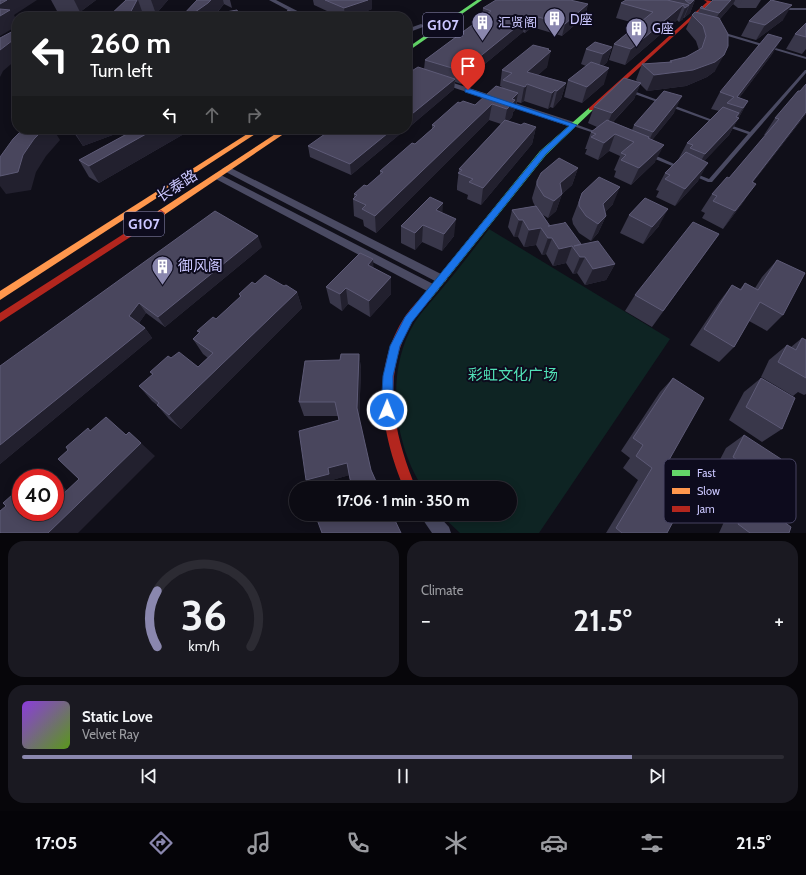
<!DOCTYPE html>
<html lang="en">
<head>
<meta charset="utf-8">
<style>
	body { margin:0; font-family:Cabin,"Noto Sans SC",sans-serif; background:#1a1921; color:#f1f3f6; height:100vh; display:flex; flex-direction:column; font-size:15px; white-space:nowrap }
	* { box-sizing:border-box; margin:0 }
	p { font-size:13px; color:#9a9ba0 }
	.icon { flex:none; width:22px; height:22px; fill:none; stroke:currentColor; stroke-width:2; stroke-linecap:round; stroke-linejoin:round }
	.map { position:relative; height:533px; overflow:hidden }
	.drawer { display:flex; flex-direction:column; gap:8px; padding:8px; background:#07060a; flex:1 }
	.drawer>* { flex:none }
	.top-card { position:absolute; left:12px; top:12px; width:400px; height:122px; border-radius:16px; box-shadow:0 2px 10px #0003,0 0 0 1px #2c2b33; background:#202124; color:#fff; overflow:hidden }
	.speed { position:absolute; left:12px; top:469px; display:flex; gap:8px; font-size:20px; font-weight:700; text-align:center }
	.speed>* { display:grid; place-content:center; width:52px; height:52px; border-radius:50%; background:#0c0b13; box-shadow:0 2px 10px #0003,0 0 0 1px #2c2b33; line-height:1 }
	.speed .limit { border:6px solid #d22; background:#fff; color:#111 }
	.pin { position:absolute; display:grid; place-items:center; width:34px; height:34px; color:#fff; margin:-41px -17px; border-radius:50% 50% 50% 0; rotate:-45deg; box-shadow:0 0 4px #0007 }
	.pin .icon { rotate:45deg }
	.me { position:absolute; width:44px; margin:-22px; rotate:1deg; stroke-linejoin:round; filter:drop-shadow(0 0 3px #0008) }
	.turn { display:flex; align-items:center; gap:14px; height:84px; padding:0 12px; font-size:18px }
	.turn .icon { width:52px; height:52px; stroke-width:2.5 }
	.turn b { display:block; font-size:28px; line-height:34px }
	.lanes { display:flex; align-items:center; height:38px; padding:0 12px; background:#0003; justify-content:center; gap:20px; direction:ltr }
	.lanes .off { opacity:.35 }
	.big { font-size:30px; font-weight:800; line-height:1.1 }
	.drawer .widget { flex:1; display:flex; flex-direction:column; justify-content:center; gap:6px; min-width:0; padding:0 14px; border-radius:16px; background:#1a1921 }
	.drawer .dial { align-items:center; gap:0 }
	.dial svg { height:104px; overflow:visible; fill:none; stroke:#2c2b33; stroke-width:7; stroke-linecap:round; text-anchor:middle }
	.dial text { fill:#f1f3f6; stroke:none }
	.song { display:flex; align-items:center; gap:12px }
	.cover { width:48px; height:48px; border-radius:6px; background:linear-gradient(135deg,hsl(270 70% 55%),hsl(90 70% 35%)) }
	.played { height:4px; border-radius:2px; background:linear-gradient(90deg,#8a87ae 80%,#2c2b33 80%) }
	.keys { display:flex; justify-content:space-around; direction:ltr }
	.heat { display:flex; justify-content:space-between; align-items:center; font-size:22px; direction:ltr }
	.drawer .tiles { flex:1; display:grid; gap:8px; grid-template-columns:1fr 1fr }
	.widget:last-child { grid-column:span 2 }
	.trip { position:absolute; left:289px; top:481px; width:228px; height:40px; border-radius:20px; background:#0c0b13; box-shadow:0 2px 10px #0003,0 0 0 1px #2c2b33; font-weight:800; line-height:40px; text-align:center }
	.dock { display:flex; height:64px; justify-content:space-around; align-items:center; background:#050408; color:#9a9ba0 }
	.dock .icon { width:28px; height:28px }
	.dock .active { color:#8a87ae }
	.dock b { font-size:18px; color:#f1f3f6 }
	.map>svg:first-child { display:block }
	.green { fill:#0e2423 }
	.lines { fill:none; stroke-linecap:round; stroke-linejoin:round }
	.lane { fill:#4a4a62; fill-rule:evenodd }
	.street { fill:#4a4a62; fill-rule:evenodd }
	.fast { fill:#63d668; fill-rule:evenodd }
	.slow { fill:#ff974d; fill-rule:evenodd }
	.jam { fill:#b3261e; fill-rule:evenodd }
	.wall { fill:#39374a }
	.shaded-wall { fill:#22202e }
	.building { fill:#49465d; stroke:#5d5a76 }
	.route { fill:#1a73e8; stroke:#114b97 }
	.labels { text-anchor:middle; stroke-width:4; stroke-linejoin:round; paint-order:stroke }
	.far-poi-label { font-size:13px; fill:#cbc7ff; stroke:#0d0b1d; text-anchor:start }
	.shield { fill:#0d0b1d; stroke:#928fbb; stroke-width:1 }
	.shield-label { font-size:14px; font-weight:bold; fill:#cbc7ff }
	.street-label { font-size:15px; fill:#cbc7ff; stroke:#0d0b1d }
	.poi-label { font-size:15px; fill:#cbc7ff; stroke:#0d0b1d; text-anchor:start }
	.park-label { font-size:15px; fill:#51e1b6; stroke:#0d0b1d }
	.key { fill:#0d0b1d; stroke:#464361; stroke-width:1 }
	.key-label { font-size:11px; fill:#cbc7ff }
</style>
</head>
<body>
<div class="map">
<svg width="806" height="533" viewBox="0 0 806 533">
	<rect width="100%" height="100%" fill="#100f19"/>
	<path class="green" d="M 489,229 L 670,339 L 539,533 L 460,533 L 440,514 L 510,514 L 510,488 L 423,488 C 393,443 385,369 415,322 C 422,311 432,301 440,291 C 457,271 473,250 489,229 Z"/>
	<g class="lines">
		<g class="lane">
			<polygon points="782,8 806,8 806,10 783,10 782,9"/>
			<polygon points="722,32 806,57 806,59 721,34 720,33"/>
			<polygon points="805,70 806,70 806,73 712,182 708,182 692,175 692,173 694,173 709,179 748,134 725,126 725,124 727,124 750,132"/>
			<polygon points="629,90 631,90 663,102 660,103 629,92"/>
			<polygon points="668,104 670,104 718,122 716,123 715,123 668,106"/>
			<polygon points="573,124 575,124 600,133 599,134 597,134 573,126"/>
			<polygon points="648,154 652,154 681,167 681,168 677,168 648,156"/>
		</g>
		<g class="street">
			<polygon points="269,0 276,0 309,17 301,17"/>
			<polygon points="421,24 423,25 423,27 407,33 407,29"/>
			<polygon points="407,68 577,123 578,125 574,127 571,127 407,72"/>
			<polygon points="227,166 445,276 447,279 445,282 441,283 437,282 224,171 222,169"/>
			<polygon points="217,173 437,286 439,289 437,292 433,294 429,292 214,178 212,176"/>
			<polygon points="419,514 437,514 449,527 451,533 432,533"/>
		</g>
		<g class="fast">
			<polygon points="477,0 482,0 407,52 407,48"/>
			<polygon points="589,108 594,109 546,155 430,300 424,300 422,297 424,294 540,151"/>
		</g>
		<g class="slow">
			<polygon points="255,129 263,129 0,300 0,291"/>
			<polygon points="283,129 291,129 164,215 158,215 157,213 158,211"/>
		</g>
		<g class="jam">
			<polygon points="704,0 712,1 593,110 589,110 589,108 707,2"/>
			<polygon points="161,210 165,213 164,215 0,322 0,313"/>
			<path d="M 427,293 L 430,294 L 432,297 C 428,303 423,308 418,314 C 412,321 407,331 403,340 C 383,389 397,442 416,488 L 404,488 C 381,433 370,368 406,315 C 411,308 418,301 424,294 Z"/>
		</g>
	</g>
	<g class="wall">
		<polygon points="51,0 96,0 80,12 57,11"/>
		<polygon points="126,0 168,0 156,14 143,14 142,17 108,17"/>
		<polygon points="197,0 230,0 232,8 224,4 216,14 240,17 182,17 182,16"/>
		<polygon points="313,0 372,0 372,9 352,17 340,17 314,5"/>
		<polygon points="626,0 695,0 690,13 684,18 683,18 683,19 679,22 677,20 625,65 609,60 614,44 638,24 616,18 621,3"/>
		<polygon points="713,0 735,0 733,4 720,19 715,71 707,77 686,86 647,91 640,84 634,99 613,122 632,130 634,125 674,113 652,140 655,162 631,185 614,177 616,171 614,170 620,156 609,151 598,160 585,154 587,149 585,149 591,132 597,127 588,123 594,107 638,82 636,80 642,64 669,62 670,61 686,57 699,50 696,41 686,29 692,15 698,12 700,8 704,9"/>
		<polygon points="735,0 742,0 740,4 742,0 761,0 756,8 738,8 733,4"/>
		<polygon points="588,4 585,16 562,36 532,27 525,33 523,32 461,84 455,82 454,89 407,129 407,74 424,69 425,60 482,18 483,8"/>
		<polygon points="783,20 756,40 741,36 749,21"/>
		<polygon points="806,23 806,49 802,54 786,49 795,34"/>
		<polygon points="612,47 607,62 603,66 604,84 582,103 564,97 568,80 586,66 581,64 586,49"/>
		<polygon points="549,50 547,67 538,75 566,83 561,99 553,108 550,107 548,109 524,101 521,103 517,102 515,110 513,112 512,117 508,121 521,125 536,127 532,144 481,205 467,199 468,195 457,190 457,186 459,169 501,124 489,120 376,233 364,226 363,220 354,216 353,199 354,198 354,194 367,186 380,175 380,171 415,144 432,129 432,125 460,103 475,105 502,88 502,87 500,86 502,70"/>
		<polygon points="773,53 739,98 748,101 729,135 704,161 698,181 675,206 656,197 659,191 656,190 665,173 678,160 687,143 719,111 711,109 720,92"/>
		<polygon points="806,84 806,114 753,182 744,201 723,229 702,218 705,213 701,211 712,194 729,178 766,135 764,135 775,118 800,91"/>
		<polygon points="71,129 125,129 118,133 83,146 77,137"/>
		<polygon points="136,129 188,129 189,131 99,183 89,177 79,160"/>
		<polygon points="406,129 351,175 310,157 308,146"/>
		<polygon points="578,168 572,185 562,194 556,211 548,218 543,215 550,226 615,264 606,280 585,285 577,273 573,274 566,263 553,266 546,254 542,255 536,245 524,247 518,237 514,237 508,227 512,210 535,206 533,202 532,198 537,181"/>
		<polygon points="582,193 613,204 605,212 606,216 598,233 591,241 579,233 573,224 572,219"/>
		<polygon points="443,213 454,236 442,251 422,242 415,250 401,243 401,226"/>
		<polygon points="629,215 659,226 643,244 620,233"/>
		<polygon points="719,234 652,327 625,311 635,295"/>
		<polygon points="262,247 165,327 146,313 139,323 145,328 152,338 0,464 0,366"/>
		<polygon points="777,260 783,315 767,331 749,321 734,347 719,362 690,345 719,302 732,285 740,289 745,283 755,288 762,277"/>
		<polygon points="374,268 391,277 391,294 370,317 348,304 342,311 330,303 326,287"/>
		<polygon points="255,284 284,286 297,292 302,308 181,429 169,419 157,405 152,401 139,386 153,375 150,372 171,358 198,367 208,358 203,354 193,339 199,333 197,331 216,319 240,297 239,294"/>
		<polygon points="802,338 806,340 806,394 804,395 798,392 793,396 761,377 769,360 787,345 791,347"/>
		<polygon points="359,354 361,369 359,419 371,470 379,488 352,488 349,475 332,480 333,485 322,488 310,488 306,480 339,420 338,416 304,416 299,402 340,360"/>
		<polygon points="673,378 669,460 667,533 606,533 638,480 623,468 630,458 621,451 660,392"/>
		<polygon points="761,378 782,429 762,442 729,420 744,392"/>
		<polygon points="744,435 777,467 772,513 789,533 719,533 732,504 716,492 724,476 715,469 726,448"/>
	</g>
	<g class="shaded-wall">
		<polygon points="7,0 37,0 14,15 17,21 17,26 0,36 0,4"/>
		<polygon points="74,0 96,0 80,12"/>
		<polygon points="137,0 138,0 143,14 142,17 128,17"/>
		<polygon points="151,0 168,0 156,14"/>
		<polygon points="211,0 223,0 224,4 213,17 188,17"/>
		<polygon points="368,0 372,0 372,9 352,17 345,17 344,8"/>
		<polygon points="694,0 695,0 690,13 684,18 690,4"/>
		<polygon points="731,0 735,0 733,4 712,28 719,13"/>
		<polygon points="588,4 585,16 562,36 565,24"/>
		<polygon points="683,5 677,20 625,65 631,49"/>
		<polygon points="689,5 683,19 679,22 685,8"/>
		<polygon points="792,5 783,20 756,40 765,25"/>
		<polygon points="534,16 532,27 525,33 528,21"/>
		<polygon points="525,20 523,32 461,84 462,71"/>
		<polygon points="17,37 17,59 3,71 0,77 0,50"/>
		<polygon points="782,38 773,53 734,105 737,97"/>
		<polygon points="612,47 607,62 598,70 603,54"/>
		<polygon points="549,49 548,53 551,51 547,67 527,85 524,101 521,103 527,72"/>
		<polygon points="724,55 715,71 707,77 686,86 647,91 654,75"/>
		<polygon points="609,68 604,84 582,103 587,87"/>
		<polygon points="455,79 454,89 407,129 407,118"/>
		<polygon points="566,83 561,99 553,108 557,91"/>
		<polygon points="641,83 634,99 605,130 612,113"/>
		<polygon points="555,90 550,107 548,109 552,93"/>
		<polygon points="518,93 515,110 513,112 512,117 504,125 507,109 512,99"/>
		<polygon points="682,96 674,113 645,149 653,132"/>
		<polygon points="748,101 729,135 695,171 705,154 739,113 732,126 733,124 743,108"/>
		<polygon points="492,104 489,120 376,233 375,216"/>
		<polygon points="806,112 806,114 740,199 752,182"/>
		<polygon points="536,127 532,144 481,205 483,188"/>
		<polygon points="44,129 53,129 60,140 46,156 36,172 31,190 6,194 0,186 0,176 23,155 34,139"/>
		<polygon points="73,129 125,129 118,133 83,146"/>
		<polygon points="155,129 188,129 189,131 99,183 89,166"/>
		<polygon points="393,129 406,129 351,175 350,164"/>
		<polygon points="615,134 609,151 598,160 604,143"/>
		<polygon points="664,145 655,162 631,185 639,168"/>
		<polygon points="708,163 698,181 675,206 685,189"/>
		<polygon points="578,168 572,185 562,194 556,211 548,218 560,183"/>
		<polygon points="756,184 744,201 723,229 735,211"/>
		<polygon points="620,187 613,204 596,221 603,204"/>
		<polygon points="443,203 442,220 436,210"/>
		<polygon points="668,209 659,226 643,244 652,227"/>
		<polygon points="606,216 598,233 591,241 598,224"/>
		<polygon points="456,219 454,236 442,251 444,234"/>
		<polygon points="519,220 523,220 518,237 514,237"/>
		<polygon points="423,225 422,242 415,250 415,233"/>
		<polygon points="541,228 536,245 524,247 529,230"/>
		<polygon points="258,236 262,247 165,327 158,317"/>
		<polygon points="548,238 552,238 546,254 542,255"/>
		<polygon points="572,246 566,263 553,266 559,249"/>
		<polygon points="580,257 585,257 577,273 573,274"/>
		<polygon points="373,259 374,276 368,265"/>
		<polygon points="615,264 606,280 585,285 593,269"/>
		<polygon points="391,277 391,294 370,317 369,301"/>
		<polygon points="346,288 348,304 342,311 340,294"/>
		<polygon points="297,292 302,308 181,429 169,415"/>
		<polygon points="139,303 146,313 137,326 129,316"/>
		<polygon points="145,328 152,338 0,464 0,445"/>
		<polygon points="359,354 361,369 359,422 357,408"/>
		<polygon points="106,417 138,446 141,443 155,456 78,533 48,533 62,495 55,488 55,482 62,485 79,503 126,435"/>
		<polygon points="347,463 350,475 332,480 333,485 322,488 310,488 306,480 328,468"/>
	</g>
	<g class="building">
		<polygon points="0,0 7,0 0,4"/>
		<polygon points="126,0 137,0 128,17 108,17"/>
		<polygon points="197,0 211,0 208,3 188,17 183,17 182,16"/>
		<polygon points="325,0 368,0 344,8"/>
		<polygon points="496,0 570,0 588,4 565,24 534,16 528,21 525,20 462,71 425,60 491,11 483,8"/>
		<polygon points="626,0 667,0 689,5 685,8 683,5 631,49 614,44 653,12 621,3"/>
		<polygon points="685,0 694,0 690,4"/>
		<polygon points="713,0 731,0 719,13 700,8 702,6 704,9"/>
		<polygon points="771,0 792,5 765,25 749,21"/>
		<polygon points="0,9 10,10 0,16"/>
		<polygon points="237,10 240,17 209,17 209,15"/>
		<polygon points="288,10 303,17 284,17"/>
		<polygon points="695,12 719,18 728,34 728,46 724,55 715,62 693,70 654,75 642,64 672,62 670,61 686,57 702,48 706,36 703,26 692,15"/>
		<polygon points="806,23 806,37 795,34"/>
		<polygon points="17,29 17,37 0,50 0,38"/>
		<polygon points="768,34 782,38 737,97 748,101 743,108 727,103 734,97 720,92"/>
		<polygon points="595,42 612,47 603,54 586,49"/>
		<polygon points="533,45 549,49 548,50 551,51 527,72 566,83 557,91 555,90 552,93 527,84 525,87 503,80 512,73 502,70"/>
		<polygon points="591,62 609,68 587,87 568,80"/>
		<polygon points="418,67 455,79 407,118 407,74"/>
		<polygon points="624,78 641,83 612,113 594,107"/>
		<polygon points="806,84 806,112 752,182 756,184 735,211 713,201 717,196 712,194 727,177 729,178 779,119 775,118 798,91 800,91"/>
		<polygon points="496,86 518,93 512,99 515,100 507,109 492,104 375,216 362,209 366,205 353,199 357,195 354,194 364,185 367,186 383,172 380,171 412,143 415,144 432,129 435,126 432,125 458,102 460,103 463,101 475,105"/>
		<polygon points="664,91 682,96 653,132 634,125"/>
		<polygon points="723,107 739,113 736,117 739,118 705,154 690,148 693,145 687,143"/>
		<polygon points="505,120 521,125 524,123 536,127 483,188 469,182 473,179 458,173 462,170 459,169"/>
		<polygon points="607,120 649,137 648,138 664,145 639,168 621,160 626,155 621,153 634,142 615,134 604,143 591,137 596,134 591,132"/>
		<polygon points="23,129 44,129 34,139 23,155 18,172 0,176 0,157 13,139"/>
		<polygon points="136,129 155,129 89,166 79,160"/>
		<polygon points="332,129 393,129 350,164 308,146"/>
		<polygon points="686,152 708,163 685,189 665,179 670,175 665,173"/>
		<polygon points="559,158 578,168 560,183 562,194 554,201 544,196 537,185 537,181 541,173"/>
		<polygon points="599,177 620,187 603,204 606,216 598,224 586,216 579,206 579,202 582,193"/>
		<polygon points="430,197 443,203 436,210 456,219 444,234 423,225 415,233 401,226"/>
		<polygon points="645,198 668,209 652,227 629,215"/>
		<polygon points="536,206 550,226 548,226 564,223 565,222 581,244 574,246 598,241 615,264 593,269 585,257 580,257 572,246 559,249 552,238 548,238 541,228 529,230 523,220 519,220 512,210"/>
		<polygon points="215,211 258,236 158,317 139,303 129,316 145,328 0,445 0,366"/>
		<polygon points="693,222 719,234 663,311 635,295"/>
		<polygon points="360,253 373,259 368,265 391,277 369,301 346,288 340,294 326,287"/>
		<polygon points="777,260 805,273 783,315 760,302 734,347 704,329 732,285 741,290 745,283 758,290"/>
		<polygon points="265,275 284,286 286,285 297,292 169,415 157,405 159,403 139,386 153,374 150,372 168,356 171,358 179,352 198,367 213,353 193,339 200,332 197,331 213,317 216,319 228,308 241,296 239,294 252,282 255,284"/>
		<polygon points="802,338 806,340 806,378 778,362 787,345 796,350"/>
		<polygon points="341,354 359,354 357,408 371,470 379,488 354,488 350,479 347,463 328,468 329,474 306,480 299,431 339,420 335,402 299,402 305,361 340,360"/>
		<polygon points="673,378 704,398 669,460 696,479 667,533 622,533 616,528 652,468 636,456 643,445 633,438"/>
		<polygon points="761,378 795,398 782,429 746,407"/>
		<polygon points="106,417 126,435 129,432 141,443 48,533 1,533 0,532 0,511 6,506 3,503 21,487 21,512 55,512 55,488 62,495 79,479 58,459 68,450 66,447 88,428 90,431"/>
		<polygon points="744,435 781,459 777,467 788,474 772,513 791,527 789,533 750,533 738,524 752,494 734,481 743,464 733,457"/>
		<polygon points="42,474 45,478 37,478"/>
		<polygon points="315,514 392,514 401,533 322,533"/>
	</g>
	<polygon class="route" points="465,89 470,89 577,125 546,154 412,322 400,346 393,376 393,410 391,414 387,416 383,414 381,410 383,376 390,346 405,317 541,151 569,126 465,92"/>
	<defs>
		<symbol id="building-pin" viewBox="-11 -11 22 30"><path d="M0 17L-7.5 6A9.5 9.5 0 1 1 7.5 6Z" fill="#8a87ae" stroke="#0d0b1d"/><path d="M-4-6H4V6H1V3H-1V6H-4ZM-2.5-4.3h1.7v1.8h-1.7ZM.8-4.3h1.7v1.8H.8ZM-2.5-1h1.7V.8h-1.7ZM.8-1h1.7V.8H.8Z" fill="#fff"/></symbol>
	</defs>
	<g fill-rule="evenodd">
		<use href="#building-pin" x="542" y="6" width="25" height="34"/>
		<use href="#building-pin" x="470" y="10" width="25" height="34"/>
		<use href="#building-pin" x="624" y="16" width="25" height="34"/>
		<use href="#building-pin" x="150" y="254" width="25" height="34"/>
	</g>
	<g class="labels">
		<g class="far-poi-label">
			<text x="570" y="24">D座</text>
			<text x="498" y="27">汇贤阁</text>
			<text x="652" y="33">G座</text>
		</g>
		<g class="shield">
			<rect x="423" y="13" width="40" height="24" rx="3"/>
			<rect x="124" y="212" width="40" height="24" rx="3"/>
		</g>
		<g class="shield-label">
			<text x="443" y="30">G107</text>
			<text x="144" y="229">G107</text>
		</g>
		<g class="street-label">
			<text transform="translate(177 186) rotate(-33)" y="5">长泰路</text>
		</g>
		<g class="poi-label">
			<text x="178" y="271">御风阁</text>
		</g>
		<g class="park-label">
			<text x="513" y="380">彩虹文化广场</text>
		</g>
	</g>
	<rect x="664" y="459" width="132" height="64" rx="6" class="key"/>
	<rect x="672" y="470" width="18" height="6" fill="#63d668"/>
	<rect x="672" y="488" width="18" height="6" fill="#ff974d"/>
	<rect x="672" y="506" width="18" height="6" fill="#b3261e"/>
	<g class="key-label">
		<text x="697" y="477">Fast</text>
		<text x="697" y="495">Slow</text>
		<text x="697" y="513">Jam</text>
	</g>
</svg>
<div class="speed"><div class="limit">40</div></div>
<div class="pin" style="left:468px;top:90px;background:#d93025"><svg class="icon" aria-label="arrive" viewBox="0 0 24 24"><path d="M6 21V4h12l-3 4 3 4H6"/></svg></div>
<svg class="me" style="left:387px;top:410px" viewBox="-20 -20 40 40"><circle r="17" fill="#1a73e8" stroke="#fff" stroke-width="3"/><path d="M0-11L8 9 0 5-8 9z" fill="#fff"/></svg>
<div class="trip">17:06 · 1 min · 350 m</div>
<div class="top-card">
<div class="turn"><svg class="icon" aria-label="left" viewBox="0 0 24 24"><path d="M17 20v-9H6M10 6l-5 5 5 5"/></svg><div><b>260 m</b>Turn left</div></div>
<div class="lanes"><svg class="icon" aria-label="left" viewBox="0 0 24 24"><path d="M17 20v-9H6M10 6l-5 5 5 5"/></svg><svg class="icon off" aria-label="ahead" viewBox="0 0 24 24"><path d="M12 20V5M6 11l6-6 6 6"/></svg><svg class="icon off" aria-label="right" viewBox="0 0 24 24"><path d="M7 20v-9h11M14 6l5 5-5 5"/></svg></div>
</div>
</div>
<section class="drawer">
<div class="tiles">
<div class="widget dial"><svg viewBox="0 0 100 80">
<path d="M14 69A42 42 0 1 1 86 69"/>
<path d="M14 69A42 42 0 0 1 14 26" stroke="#8a87ae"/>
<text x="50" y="56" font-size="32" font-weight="700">36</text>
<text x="50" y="72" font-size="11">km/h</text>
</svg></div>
<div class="widget"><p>Climate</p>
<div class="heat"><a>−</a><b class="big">21.5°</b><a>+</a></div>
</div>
<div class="widget">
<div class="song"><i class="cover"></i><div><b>Static Love</b><p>Velvet Ray</p></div></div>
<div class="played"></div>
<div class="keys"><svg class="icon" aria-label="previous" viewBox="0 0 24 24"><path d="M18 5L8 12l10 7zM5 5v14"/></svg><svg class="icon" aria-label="pause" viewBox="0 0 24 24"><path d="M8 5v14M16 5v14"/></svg><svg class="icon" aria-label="next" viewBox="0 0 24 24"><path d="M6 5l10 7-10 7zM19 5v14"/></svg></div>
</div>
</div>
</section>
<nav class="dock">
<b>17:05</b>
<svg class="icon active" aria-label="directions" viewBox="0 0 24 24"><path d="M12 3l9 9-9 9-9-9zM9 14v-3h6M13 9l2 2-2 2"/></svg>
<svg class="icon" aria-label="music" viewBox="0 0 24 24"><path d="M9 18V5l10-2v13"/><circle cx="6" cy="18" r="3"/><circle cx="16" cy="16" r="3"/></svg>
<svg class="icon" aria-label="phone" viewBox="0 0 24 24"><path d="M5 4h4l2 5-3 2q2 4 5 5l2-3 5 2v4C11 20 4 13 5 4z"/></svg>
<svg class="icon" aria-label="climate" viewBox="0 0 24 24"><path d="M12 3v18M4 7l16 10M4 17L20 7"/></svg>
<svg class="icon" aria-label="car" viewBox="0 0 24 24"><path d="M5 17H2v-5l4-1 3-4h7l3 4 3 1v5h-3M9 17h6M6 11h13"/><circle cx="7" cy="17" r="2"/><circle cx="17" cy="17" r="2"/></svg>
<svg class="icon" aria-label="filters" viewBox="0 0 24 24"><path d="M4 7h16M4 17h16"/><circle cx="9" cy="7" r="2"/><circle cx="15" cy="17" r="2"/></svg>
<b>21.5°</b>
</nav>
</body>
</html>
